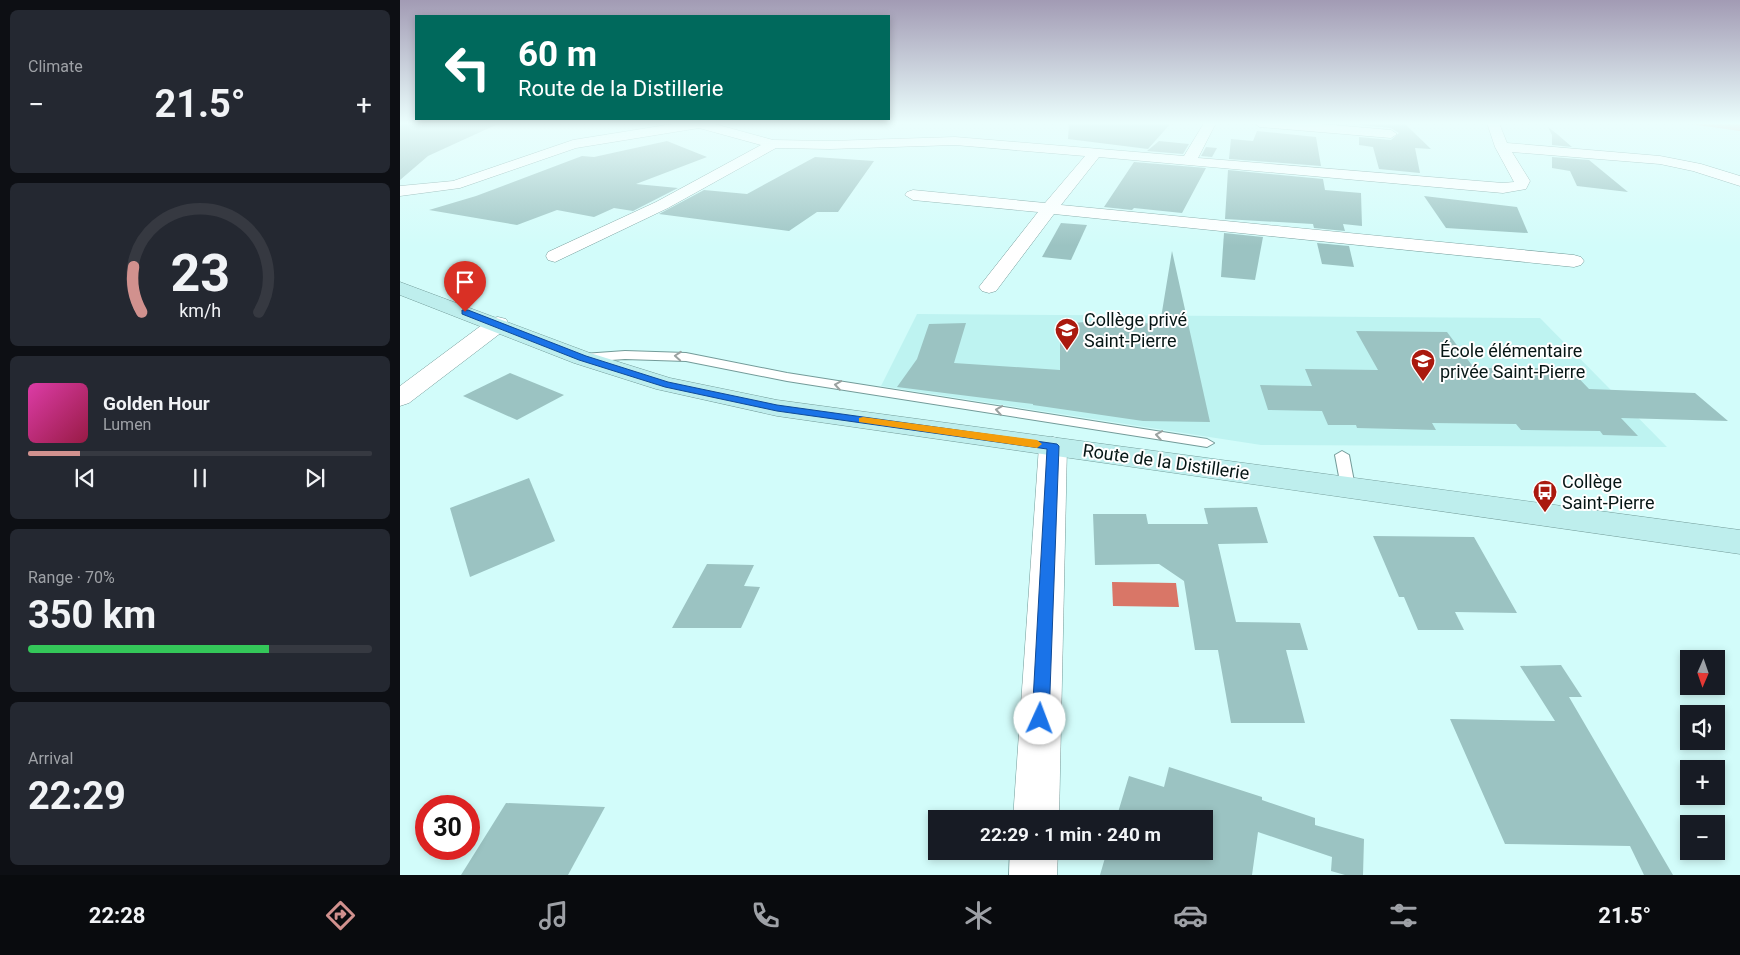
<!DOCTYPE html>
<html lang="en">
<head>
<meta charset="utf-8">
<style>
	body { margin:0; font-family:Roboto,sans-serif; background:#242831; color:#f1f3f6; height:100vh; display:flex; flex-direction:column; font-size:19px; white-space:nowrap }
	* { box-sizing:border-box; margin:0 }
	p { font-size:16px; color:#9ea1a6 }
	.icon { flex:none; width:28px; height:28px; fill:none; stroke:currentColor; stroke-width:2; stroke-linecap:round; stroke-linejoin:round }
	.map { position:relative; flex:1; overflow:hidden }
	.sheet { display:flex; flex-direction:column; gap:10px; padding:10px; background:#0d0f14; width:400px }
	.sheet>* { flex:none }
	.guide { position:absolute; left:15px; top:15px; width:475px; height:105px; border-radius:0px; box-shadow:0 2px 8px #0003; background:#00695c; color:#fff; overflow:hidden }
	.needle { width:32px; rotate:182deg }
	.fabs { position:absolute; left:1280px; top:650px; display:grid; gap:10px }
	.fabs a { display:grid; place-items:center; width:45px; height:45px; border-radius:0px; background:#171b24; box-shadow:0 2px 8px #0003; font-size:25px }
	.speed { position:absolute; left:15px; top:795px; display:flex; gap:10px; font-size:25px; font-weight:700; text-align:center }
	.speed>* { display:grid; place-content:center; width:65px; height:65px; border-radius:50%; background:#171b24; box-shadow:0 2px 8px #0003; line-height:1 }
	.speed .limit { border:8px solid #d22; background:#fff; color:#111 }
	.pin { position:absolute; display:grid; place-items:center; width:42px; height:42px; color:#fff; margin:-51px -21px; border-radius:50% 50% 50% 0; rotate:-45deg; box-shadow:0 0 5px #0007 }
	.pin .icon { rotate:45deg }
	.me { position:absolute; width:55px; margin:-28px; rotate:2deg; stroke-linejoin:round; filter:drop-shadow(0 0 4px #0008) }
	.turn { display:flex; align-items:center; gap:18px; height:105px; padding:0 20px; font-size:22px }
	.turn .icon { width:65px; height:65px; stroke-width:2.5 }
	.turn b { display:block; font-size:35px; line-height:42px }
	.big { font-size:38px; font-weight:700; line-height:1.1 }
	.sheet .card { flex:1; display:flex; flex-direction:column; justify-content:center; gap:8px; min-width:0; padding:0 18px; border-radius:8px; background:#242831 }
	.sheet .dial { align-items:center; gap:0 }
	.dial svg { height:130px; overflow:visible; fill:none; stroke:#363941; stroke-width:7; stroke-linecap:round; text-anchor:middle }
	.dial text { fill:#f1f3f6; stroke:none }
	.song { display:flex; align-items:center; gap:15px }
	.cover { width:60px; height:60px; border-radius:8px; background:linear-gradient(135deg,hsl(320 70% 55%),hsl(340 70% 35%)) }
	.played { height:5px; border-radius:2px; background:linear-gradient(90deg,#d1918e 15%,#363941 15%) }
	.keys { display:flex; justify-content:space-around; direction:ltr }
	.heat { display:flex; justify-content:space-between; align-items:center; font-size:28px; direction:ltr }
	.charge { height:8px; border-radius:4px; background:linear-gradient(90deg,#34c759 70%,#363941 0) }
	.trip { position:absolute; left:528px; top:810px; width:285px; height:50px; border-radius:0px; background:#171b24; box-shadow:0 2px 8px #0003; font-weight:700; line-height:50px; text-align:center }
	.tab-bar { display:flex; height:80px; justify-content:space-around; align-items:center; background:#090b0e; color:#9ea1a6 }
	.tab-bar .icon { width:35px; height:35px }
	.tab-bar .current { color:#d1918e }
	.tab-bar b { font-size:22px; color:#f1f3f6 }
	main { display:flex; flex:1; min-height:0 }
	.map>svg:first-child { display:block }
	.built { fill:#bef3f1 }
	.green { fill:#f3b3a8 }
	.water { fill:#d97667 }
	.building { fill:#9bc3c2 }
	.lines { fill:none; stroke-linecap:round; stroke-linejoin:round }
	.lane-casing { stroke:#739b99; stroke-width:2 }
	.street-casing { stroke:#739b99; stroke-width:1 }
	.secondary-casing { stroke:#739b99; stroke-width:1 }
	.lane { fill:#fff; fill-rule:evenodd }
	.street { fill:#fff; fill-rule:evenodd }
	.secondary { fill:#beeeed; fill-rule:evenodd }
	.oneway { stroke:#9ba2a1 }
	.route { fill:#1a73e8; stroke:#114b97 }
	.slow { fill:#f59e0b }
	.labels { text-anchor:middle; stroke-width:4; stroke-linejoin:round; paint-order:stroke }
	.poi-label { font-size:18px; fill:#061615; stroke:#fff; text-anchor:start }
	.street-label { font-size:18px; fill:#061615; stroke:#fff }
</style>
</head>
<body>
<main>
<section class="sheet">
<div class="card"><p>Climate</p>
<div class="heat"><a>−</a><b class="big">21.5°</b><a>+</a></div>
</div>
<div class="card dial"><svg viewBox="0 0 100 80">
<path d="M14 69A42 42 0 1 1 86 69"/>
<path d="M14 69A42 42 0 0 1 9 41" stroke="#d1918e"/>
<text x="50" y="56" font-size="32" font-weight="700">23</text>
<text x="50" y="72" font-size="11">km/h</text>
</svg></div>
<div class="card">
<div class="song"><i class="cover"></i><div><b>Golden Hour</b><p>Lumen</p></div></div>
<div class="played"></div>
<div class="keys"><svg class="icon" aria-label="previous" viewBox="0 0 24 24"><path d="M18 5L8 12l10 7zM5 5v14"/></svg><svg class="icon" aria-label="pause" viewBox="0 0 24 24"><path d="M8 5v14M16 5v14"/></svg><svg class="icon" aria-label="next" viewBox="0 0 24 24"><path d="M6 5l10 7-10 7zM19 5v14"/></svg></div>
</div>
<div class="card"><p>Range · 70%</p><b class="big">350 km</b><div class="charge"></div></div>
<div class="card"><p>Arrival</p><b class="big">22:29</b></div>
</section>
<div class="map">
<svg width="1340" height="875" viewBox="0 0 1340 875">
	<rect width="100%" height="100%" fill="#d2fcfa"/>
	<polygon class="built" points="517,314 1140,318 1267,447 861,445 481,386"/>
	<polygon class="green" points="1282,123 1340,123 1340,131"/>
	<polygon class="water" points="712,582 776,583 779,607 713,606"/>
	<g class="building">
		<polygon points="0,123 100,123 28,156 0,180"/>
		<polygon points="669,123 771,123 748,149 668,139"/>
		<polygon points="959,123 1004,123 1031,149 1015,148 1020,173 979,169 973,147 959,145 959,137 991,140 999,133 991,128 959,125"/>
		<polygon points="1148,127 1157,134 1172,147 1152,145 1152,135"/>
		<polygon points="857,131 916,137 921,166 829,159 831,139 853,141"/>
		<polygon points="267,141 307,157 236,184 278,188 233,211 214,208 194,217 157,210 117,225 29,210 76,196 182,156 194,157"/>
		<polygon points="759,141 789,144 783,154 747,151"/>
		<polygon points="806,147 817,148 812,157 801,156"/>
		<polygon points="415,157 474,161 438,212 417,212 389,231 259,214 304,190 347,194"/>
		<polygon points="1152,157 1189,160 1228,192 1177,186 1170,171 1152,168"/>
		<polygon points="734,162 806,168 782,213 734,208 732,210 704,207"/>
		<polygon points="828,170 923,179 925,190 961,193 962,226 943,224 945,231 914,228 913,224 825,219"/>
		<polygon points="1024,196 1117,207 1128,233 1046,228"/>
		<polygon points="661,223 687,225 671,260 642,257"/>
		<polygon points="824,233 863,237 855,280 821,277"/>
		<polygon points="917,243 949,246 954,267 922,264"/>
		<polygon points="772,251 810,422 743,421 633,405 633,404 497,387 517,359 529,324 566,323 554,363 660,370 660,324 699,321 760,324"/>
		<polygon points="956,331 1047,332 1074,368 1169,368 1189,389 1295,393 1328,421 1221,418 1238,436 1203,435 1200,431 1121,430 1116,424 1032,423 1036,430 957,428 956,425 928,425 922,411 868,410 860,385 912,386 905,369 978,370"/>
		<polygon points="110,373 164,395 117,420 63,396"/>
		<polygon points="129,478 155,541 70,577 50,508"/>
		<polygon points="857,507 868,543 818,544 836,622 900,623 908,650 886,650 905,723 831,723 818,650 795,650 784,581 759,564 695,565 693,514 746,514 748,524 808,524 804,508"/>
		<polygon points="973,536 1074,537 1117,613 1055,612 1064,630 1018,630 1004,597 999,597"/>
		<polygon points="307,564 354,565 344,586 360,587 341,628 272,628"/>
		<polygon points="1161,665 1182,697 1169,697 1273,875 1244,875 1230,846 1105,844 1050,719 1155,721 1120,666"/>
		<polygon points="769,767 862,797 862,800 915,818 915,825 964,839 963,875 945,875 931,871 932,857 858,832 852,875 700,875 707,851 804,851 804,819 716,819 729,776 764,787"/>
		<polygon points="106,803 205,807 168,875 61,875"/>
	</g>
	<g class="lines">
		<defs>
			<g id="lane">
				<polygon points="225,351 286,353 387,373 807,439 814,443 807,447 387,381 286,361 225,359 183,362 177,358 183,354"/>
				<polygon points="942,451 949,455 955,487 953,491 943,491 941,487 935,455"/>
			</g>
			<g id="street">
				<polygon points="279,123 311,123 373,140 430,141 555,137 784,156 804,123 816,123 798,158 1103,183 1114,182 1095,147 1087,123 1099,123 1107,143 1260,156 1301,164 1340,176 1340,186 1293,171 1260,164 1112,152 1130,181 1126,189 1103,193 699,157 661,205 1174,255 1181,257 1184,261 1181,265 1174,267 654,214 596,291 589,293 582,291 579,287 638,212 513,200 505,195 507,192 513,190 645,203 685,156 555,145 430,149 376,148 268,208 155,262 148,260 146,256 148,252 256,202 361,145 299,128 176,148 60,188 0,196 0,186 53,181 173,140"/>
				<polygon points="854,123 910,123 991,130 997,134 991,138 860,127"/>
				<polygon points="98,317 106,319 109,324 106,329 9,403 0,406 0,386 90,319"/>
				<polygon points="653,437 663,440 667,446 659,819 613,819 639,446 643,440"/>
				<polygon points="610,851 658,851 657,875 609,875"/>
			</g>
			<polygon id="secondary" points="0,282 190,353 270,378 377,400 1340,530 1340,554 377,416 256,389 174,363 0,295"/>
		</defs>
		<use href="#lane" class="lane-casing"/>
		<use href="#street" class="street-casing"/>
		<use href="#secondary" class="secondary-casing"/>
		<use href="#lane" class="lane"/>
		<use href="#street" class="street"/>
		<use href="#secondary" class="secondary"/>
	</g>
	<defs><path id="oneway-chevron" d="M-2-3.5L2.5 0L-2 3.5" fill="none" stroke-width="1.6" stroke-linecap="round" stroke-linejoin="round" transform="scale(1.25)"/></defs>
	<g class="oneway">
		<use href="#oneway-chevron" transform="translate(278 356) rotate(-176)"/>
		<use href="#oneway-chevron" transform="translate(438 385) rotate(-171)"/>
		<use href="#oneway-chevron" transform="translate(599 410) rotate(-171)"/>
		<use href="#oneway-chevron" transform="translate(759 435) rotate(-171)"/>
	</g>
	<linearGradient id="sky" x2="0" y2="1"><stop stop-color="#a29bb4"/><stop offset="0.5" stop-color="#ebfefd"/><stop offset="1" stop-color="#ebfefd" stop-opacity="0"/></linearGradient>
	<rect width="1340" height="246" fill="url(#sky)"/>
	<polygon class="route" points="62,310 68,310 186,356 268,382 377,405 657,444 659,446 649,719 646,725 640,727 634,725 632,719 647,449 377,411 265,387 179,360 62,314"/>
	<polygon class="slow" points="463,417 637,440 642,444 637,448 459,422 459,418"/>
	<defs>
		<symbol id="school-pin" viewBox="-11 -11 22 30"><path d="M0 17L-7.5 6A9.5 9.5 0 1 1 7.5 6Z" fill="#aa190e" stroke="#fff"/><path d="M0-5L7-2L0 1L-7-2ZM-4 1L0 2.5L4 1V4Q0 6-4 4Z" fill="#fff"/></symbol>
		<symbol id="bus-pin" viewBox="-11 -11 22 30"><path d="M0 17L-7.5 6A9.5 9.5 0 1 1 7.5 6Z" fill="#aa190e" stroke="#fff"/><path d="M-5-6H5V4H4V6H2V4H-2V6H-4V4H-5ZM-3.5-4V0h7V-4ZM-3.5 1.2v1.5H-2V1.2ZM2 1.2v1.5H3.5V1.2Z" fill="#fff"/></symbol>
	</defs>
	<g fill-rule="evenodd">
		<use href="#school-pin" x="653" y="316" width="28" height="38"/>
		<use href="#school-pin" x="1009" y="347" width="28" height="38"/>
		<use href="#bus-pin" x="1131" y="478" width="28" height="38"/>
	</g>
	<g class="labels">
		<g class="poi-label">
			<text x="684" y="326">Collège privé<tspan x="684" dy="21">Saint-Pierre</tspan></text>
			<text x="1040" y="357">École élémentaire<tspan x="1040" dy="21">privée Saint-Pierre</tspan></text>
			<text x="1162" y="488">Collège<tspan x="1162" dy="21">Saint-Pierre</tspan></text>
		</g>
		<g class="street-label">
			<text transform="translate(766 462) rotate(8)" y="6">Route de la Distillerie</text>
		</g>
	</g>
</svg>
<div class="fabs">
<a><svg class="needle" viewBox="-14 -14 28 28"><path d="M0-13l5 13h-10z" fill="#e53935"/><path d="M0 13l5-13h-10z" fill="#9ea1a6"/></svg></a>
<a><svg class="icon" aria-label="sound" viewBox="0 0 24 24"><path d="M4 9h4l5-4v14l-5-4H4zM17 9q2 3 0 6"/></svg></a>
<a>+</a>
<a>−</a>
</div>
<div class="speed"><div class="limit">30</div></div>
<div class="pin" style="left:65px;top:312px;background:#d93025"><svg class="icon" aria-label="arrive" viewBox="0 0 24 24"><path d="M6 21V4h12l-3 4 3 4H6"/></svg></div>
<svg class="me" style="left:640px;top:719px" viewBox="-20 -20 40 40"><circle r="19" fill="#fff"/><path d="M0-13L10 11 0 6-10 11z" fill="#1a73e8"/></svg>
<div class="trip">22:29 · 1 min · 240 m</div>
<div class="guide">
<div class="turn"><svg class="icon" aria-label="left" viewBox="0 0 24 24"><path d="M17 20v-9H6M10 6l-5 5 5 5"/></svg><div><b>60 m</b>Route de la Distillerie</div></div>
</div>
</div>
</main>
<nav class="tab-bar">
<b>22:28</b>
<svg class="icon current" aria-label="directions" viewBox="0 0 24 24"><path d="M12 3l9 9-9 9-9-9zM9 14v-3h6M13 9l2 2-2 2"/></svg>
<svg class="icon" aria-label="music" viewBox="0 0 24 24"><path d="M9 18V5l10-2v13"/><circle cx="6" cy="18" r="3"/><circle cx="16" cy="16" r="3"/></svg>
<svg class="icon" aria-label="phone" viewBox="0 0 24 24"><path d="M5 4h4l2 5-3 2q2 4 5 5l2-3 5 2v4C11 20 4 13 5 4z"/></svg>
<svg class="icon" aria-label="climate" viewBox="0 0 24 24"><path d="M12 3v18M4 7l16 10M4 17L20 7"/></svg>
<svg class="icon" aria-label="car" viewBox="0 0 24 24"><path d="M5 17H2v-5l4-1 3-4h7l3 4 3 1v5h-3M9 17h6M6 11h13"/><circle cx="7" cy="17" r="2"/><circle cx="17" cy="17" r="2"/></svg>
<svg class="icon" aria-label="filters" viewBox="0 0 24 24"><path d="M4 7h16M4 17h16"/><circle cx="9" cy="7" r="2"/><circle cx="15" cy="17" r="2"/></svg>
<b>21.5°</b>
</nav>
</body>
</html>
